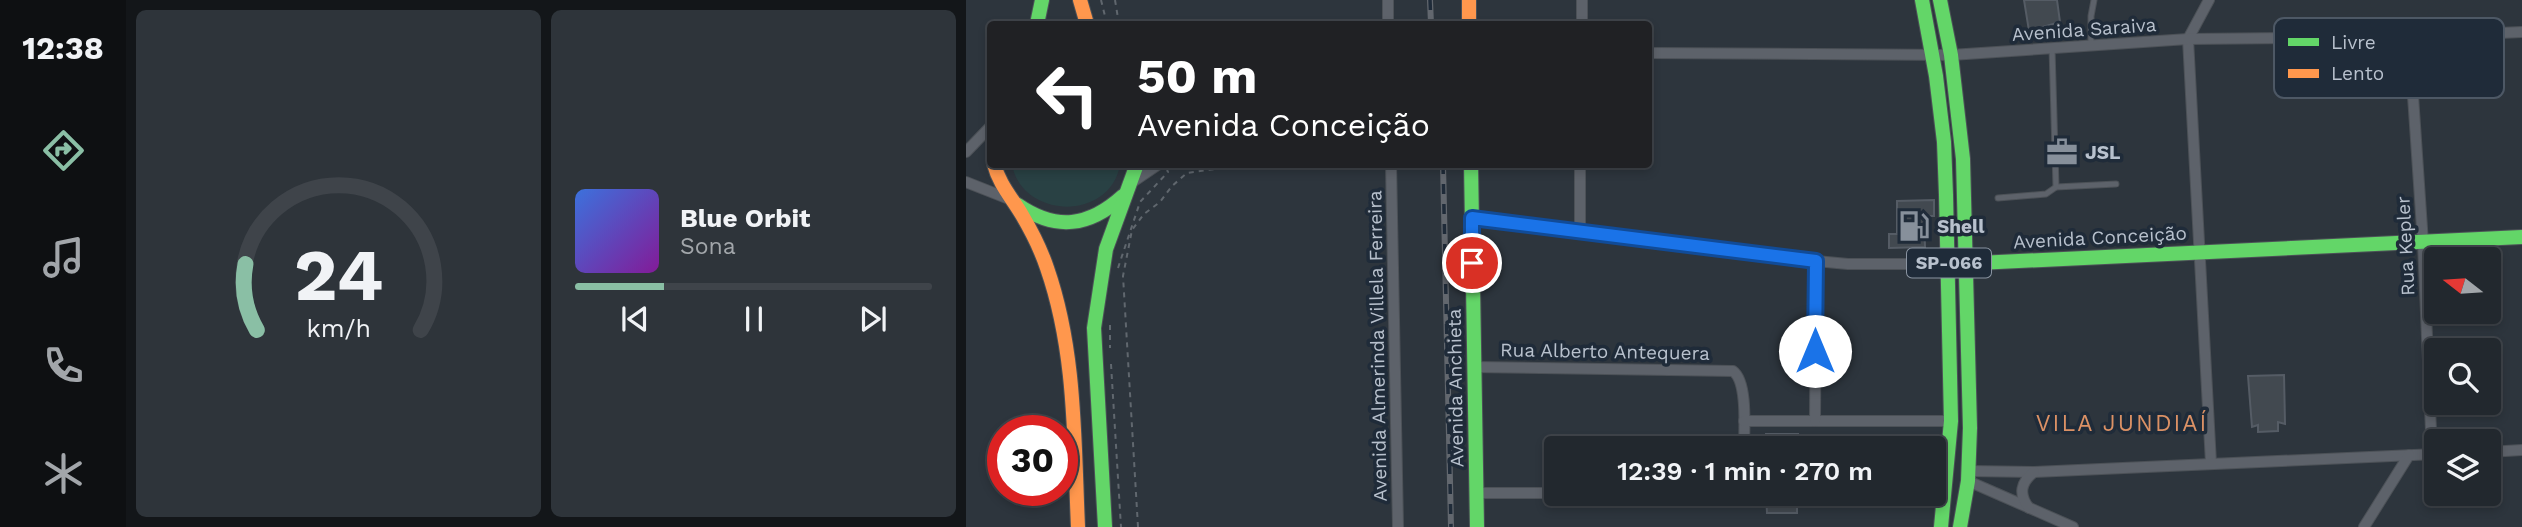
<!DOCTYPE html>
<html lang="pt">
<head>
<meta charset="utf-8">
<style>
	body { margin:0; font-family:"Work Sans",sans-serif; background:#2e343a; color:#f1f3f6; height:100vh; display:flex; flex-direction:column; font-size:26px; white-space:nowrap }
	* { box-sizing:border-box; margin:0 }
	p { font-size:23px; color:#a2a6aa }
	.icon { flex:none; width:38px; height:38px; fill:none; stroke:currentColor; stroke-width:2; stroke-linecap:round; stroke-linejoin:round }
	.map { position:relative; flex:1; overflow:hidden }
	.side { display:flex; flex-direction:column; gap:10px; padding:10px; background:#131619; width:840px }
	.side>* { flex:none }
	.hud { position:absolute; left:21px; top:21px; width:665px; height:147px; border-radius:7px; box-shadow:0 4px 10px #0003,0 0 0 2px #3f444a; background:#202124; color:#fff; overflow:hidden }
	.needle { width:46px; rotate:287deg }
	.tools { position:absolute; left:1458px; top:247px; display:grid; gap:14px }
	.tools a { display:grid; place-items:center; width:77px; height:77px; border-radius:7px; background:#22282e; box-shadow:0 4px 10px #0003,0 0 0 2px #3f444a; font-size:35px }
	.speed { position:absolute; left:21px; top:415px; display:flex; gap:14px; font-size:35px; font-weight:700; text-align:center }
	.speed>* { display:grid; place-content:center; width:91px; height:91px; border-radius:50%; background:#22282e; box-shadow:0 4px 10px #0003,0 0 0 2px #3f444a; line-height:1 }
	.speed .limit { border:10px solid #d22; background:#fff; color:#111 }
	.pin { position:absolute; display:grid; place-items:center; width:60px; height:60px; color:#fff; margin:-30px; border:4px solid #fff; border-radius:50%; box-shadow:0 2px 7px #0007 }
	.me { position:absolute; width:77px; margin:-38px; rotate:0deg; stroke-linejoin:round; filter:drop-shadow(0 0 5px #0008) }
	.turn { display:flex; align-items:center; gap:24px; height:147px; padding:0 35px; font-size:32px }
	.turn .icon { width:91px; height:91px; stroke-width:2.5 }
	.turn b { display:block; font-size:49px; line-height:60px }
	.side .tile { flex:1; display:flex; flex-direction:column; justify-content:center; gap:10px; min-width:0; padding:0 24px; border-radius:10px; background:#2e343a }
	.side .dial { align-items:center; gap:0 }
	.dial svg { height:182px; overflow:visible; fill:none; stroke:#3f444a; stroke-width:7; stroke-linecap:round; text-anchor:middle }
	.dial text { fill:#f1f3f6; stroke:none }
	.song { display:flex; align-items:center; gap:21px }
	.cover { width:84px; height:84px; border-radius:10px; background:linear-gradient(135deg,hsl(220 70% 55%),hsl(290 70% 35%)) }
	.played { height:7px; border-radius:4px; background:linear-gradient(90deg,#8abfa5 25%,#3f444a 25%) }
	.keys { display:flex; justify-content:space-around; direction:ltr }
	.side .tiles { flex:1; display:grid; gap:10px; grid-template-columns:repeat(2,1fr) }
	.trip { position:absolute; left:578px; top:436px; width:402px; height:70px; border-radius:7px; background:#22282e; box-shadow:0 4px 10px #0003,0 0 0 2px #3f444a; font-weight:600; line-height:70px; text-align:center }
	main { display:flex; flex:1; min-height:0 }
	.menu { display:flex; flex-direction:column; width:126px; justify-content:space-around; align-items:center; background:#0e1012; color:#a2a6aa }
	.menu .icon { width:49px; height:49px }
	.menu .current { color:#8abfa5 }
	.menu b { font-size:32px; color:#f1f3f6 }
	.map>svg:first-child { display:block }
	.green { fill:#294144 }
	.building { fill:#424950; stroke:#555c65; stroke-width:2 }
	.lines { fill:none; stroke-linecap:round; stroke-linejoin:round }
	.lane-casing { stroke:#4c5157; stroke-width:7 }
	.street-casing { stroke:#4c5157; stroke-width:12 }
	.fast-casing { stroke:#4c5157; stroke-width:16 }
	.slow-casing { stroke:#4c5157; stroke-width:16 }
	.path { stroke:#60676e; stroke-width:2; stroke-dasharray:5 5; stroke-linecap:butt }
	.lane { stroke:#5d626a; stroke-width:5 }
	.street { stroke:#5d626a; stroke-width:10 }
	.fast { stroke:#63d668; stroke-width:14 }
	.slow { stroke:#ff974d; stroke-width:14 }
	.rail-casing { stroke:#62676e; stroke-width:6 }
	.rail { stroke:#1f2b39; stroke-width:3.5; stroke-dasharray:10; stroke-linecap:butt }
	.route-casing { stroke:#114b97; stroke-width:18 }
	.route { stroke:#1a73e8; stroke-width:12 }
	.labels { text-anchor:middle; stroke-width:7; stroke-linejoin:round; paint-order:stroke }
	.shield { fill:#1f2b39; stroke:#8a94a1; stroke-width:2 }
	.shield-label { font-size:18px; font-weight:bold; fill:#b8c1cd }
	.street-label { font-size:19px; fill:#b8c1cd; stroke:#1f2b39 }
	.poi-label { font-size:19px; font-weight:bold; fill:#b8c1cd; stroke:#1f2b39; text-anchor:start }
	.quarter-label { font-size:23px; letter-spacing:2px; fill:#db9165; stroke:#1f2b39 }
	.key { fill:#1f2b39; stroke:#4d5865; stroke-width:2 }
	.key-label { font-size:19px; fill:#b8c1cd }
</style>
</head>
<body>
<main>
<nav class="menu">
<b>12:38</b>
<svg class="icon current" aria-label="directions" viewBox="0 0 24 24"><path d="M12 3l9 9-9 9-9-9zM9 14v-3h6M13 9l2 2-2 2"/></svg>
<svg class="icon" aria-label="music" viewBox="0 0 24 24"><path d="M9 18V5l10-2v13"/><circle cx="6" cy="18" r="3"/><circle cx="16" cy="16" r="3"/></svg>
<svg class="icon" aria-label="phone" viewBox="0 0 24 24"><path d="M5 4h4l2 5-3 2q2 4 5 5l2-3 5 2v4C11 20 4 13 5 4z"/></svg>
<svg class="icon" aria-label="climate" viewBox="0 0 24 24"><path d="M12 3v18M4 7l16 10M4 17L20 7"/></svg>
</nav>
<section class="side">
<div class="tiles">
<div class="tile dial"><svg viewBox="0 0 100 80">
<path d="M14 69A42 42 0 1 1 86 69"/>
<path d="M14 69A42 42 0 0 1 9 40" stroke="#8abfa5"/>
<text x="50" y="56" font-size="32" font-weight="700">24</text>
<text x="50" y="72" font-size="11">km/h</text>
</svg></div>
<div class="tile">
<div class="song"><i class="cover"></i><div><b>Blue Orbit</b><p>Sona</p></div></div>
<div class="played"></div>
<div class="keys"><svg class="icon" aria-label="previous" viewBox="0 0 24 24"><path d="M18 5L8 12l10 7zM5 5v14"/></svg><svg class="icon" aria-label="pause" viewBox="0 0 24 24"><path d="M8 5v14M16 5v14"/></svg><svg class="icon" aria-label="next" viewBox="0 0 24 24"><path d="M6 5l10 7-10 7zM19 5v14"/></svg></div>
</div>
</div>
</section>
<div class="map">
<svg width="1556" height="527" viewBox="0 0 1556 527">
	<rect width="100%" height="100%" fill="#2d353d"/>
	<path class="green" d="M 46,165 L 46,164 L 154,165 C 144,221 57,220 46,165 Z"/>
	<g class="building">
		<polygon points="1058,0 1091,0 1094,22 1063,31"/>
		<polygon points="968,200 968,216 958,216 959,247 923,248 923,234 931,234 931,201"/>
		<polygon points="1318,375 1319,424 1312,422 1312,431 1292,432 1292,425 1286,427 1282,376"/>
		<rect x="800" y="434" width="32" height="14"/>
		<polygon points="800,494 831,494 831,513 801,513"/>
	</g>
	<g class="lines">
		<defs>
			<g id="lane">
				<polyline points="1125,46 1125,16 1128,0"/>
				<polyline points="1090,187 1150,184"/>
				<polyline points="1032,198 1080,194 1090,187 1086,48"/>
			</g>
			<g id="street">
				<polyline points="422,0 422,24"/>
				<polyline points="1243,0 1222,39 1245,463"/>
				<polyline points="616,24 616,0"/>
				<polyline points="1443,37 1457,243 1466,454"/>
				<polyline points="682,53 985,55 1222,39 1443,37 1556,32"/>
				<polyline points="0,152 24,127"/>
				<polyline points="425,164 432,527"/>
				<polyline points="0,182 43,199"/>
				<polyline points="165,183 193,164"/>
				<polyline points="506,217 850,261 882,264 983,264"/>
				<polyline points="614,231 614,164"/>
				<path d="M 507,367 L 767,371 C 782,382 778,430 778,448"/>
				<polyline points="778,421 985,421"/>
				<polyline points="849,421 850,261"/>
				<polyline points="1522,452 1556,450"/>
				<polyline points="1003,471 1068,472 1470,454"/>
				<polyline points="1002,481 1107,527"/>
				<polyline points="510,493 590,493"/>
				<path d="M 1063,508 C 1052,494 1055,482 1068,472"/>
				<polyline points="1398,527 1443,455"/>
			</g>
			<g id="fast">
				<polyline points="956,0 970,76 978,142 980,195 985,421 975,527"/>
				<polyline points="974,0 985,55 997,159 1004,428 1002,481 994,527"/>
				<polyline points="71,24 76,0"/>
				<polyline points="505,164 511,527"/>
				<path d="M 52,205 C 90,231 123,227 157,196"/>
				<polyline points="991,264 1556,237"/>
				<polyline points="139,527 128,328 140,249 171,164"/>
			</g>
			<g id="slow">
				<polyline points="114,0 121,24"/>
				<polyline points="503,0 503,24"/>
				<path d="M 28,164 C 33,184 46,198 56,215 C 66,232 75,250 81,268 C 110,351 108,440 112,527"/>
			</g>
		</defs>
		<use href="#lane" class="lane-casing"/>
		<use href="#street" class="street-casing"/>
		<use href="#fast" class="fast-casing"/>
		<use href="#slow" class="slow-casing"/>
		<g class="path">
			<polyline points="135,0 141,24"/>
			<polyline points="149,0 153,24"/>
			<polyline points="152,268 174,202 202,172 201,170"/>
			<polyline points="144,325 144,348"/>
			<polyline points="145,364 155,527"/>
			<polyline points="172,527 157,276 166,230 178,214 194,202 206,186 221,173 283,164"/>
		</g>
		<use href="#lane" class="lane"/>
		<use href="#street" class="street"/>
		<use href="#fast" class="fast"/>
		<use href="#slow" class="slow"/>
		<defs>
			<g id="rail">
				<polyline points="464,0 465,24"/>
				<polyline points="477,164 485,527"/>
			</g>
		</defs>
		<use href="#rail" class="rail-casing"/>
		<use href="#rail" class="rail"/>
	</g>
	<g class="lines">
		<defs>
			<polyline id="route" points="506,263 506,218 850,261 849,351"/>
		</defs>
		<use href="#route" class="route-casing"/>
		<use href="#route" class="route"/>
	</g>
	<defs>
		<symbol id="office-bare" viewBox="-9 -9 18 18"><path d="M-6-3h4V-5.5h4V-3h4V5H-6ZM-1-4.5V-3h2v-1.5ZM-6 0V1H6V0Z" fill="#87909b" stroke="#1f2b39" stroke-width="2.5" paint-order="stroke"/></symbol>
		<symbol id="fuel-bare" viewBox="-9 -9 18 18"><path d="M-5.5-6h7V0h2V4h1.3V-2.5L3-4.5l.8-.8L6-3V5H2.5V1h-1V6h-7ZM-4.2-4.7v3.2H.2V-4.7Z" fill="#87909b" stroke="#1f2b39" stroke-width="2.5" paint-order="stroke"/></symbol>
	</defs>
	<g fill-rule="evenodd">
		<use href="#office-bare" x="1074" y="130" width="44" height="44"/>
		<use href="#fuel-bare" x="926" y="204" width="44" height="44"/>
	</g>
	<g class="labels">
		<rect class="shield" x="941" y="248.5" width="84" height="29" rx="5"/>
		<g class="shield-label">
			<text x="983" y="269">SP-066</text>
		</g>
		<g class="street-label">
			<text transform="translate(1118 29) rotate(-4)" y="7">Avenida Saraiva</text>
			<text transform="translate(1134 237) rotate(-3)" y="7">Avenida Conceição</text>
			<text transform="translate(1439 246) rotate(-93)" y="7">Rua Kepler</text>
			<text transform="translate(411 346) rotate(-91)" y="7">Avenida Almerinda Villela Ferreira</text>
			<text transform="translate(639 351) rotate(1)" y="7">Rua Alberto Antequera</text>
			<text transform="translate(489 388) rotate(-91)" y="7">Avenida Anchieta</text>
		</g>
		<g class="poi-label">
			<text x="1119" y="159">JSL</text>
			<text x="971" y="233">Shell</text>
		</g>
		<g class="quarter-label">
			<text x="1156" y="431">VILA JUNDIAÍ</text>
		</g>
	</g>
	<rect x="1308" y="18" width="230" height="80" rx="10" class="key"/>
	<rect x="1322" y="38" width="31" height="8" fill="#63d668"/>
	<rect x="1322" y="69" width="31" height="9" fill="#ff974d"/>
	<g class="key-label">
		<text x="1365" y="49">Livre</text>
		<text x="1365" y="80">Lento</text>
	</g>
</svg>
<div class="tools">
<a><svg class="needle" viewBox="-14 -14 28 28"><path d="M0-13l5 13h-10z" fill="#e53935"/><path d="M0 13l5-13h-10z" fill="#a2a6aa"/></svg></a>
<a><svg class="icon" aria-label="search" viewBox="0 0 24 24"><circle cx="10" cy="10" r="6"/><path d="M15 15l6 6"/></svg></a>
<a><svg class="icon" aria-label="layers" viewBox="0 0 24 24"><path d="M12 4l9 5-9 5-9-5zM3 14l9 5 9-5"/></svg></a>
</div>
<div class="speed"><div class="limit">30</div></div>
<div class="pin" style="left:506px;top:263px;background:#d93025"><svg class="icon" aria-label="arrive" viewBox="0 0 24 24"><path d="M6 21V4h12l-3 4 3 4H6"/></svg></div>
<svg class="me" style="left:849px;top:351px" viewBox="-20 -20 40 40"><circle r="19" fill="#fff"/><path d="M0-13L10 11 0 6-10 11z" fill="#1a73e8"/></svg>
<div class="trip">12:39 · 1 min · 270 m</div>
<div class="hud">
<div class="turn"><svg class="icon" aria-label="left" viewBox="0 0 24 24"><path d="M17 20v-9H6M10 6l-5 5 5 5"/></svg><div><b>50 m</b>Avenida Conceição</div></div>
</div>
</div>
</main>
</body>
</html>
